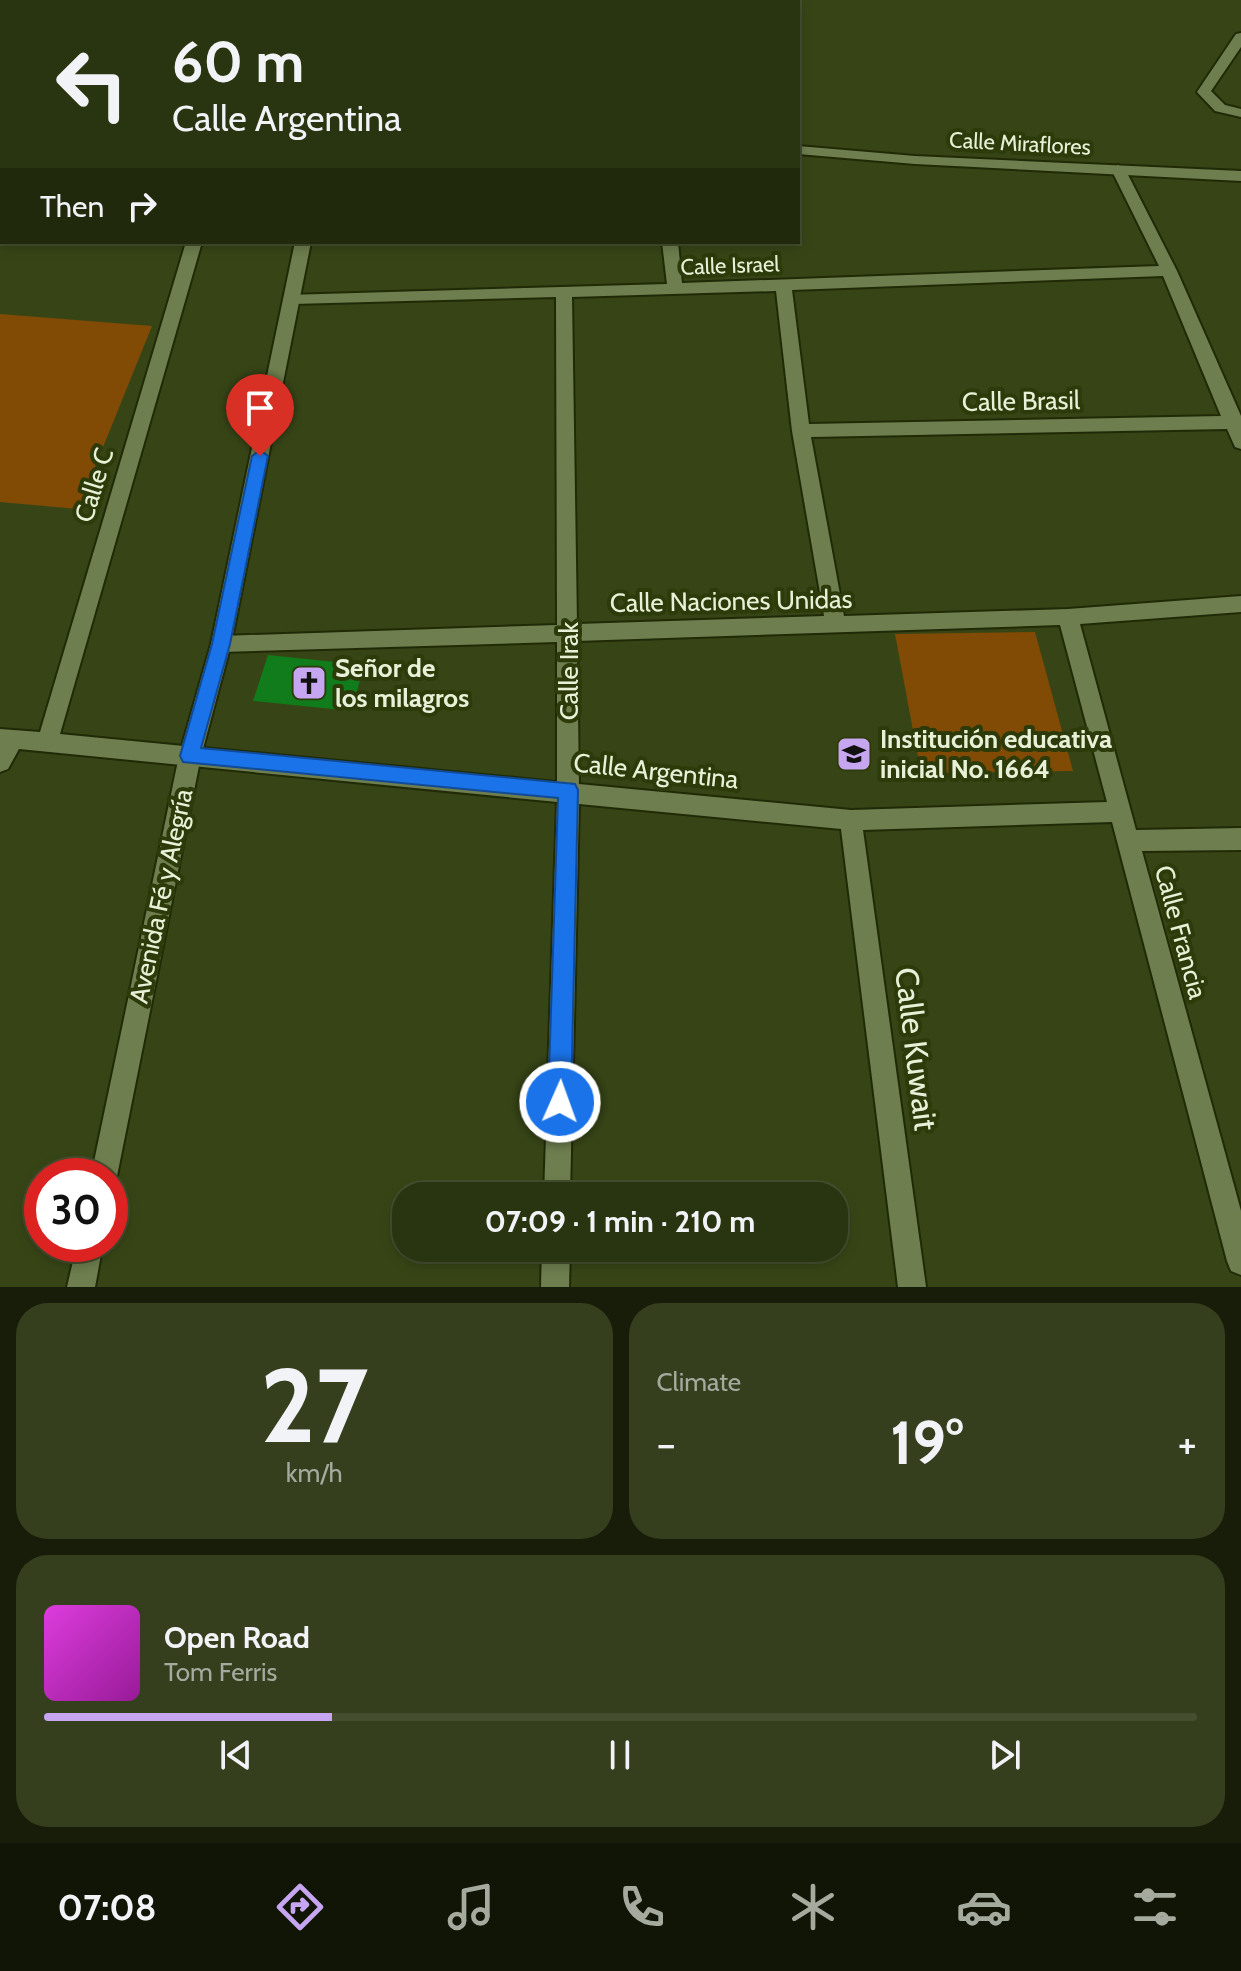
<!DOCTYPE html>
<html lang="en">
<head>
<meta charset="utf-8">
<style>
	body { margin:0; font-family:Cabin,sans-serif; background:#353f1e; color:#f1f3f6; height:100vh; display:flex; flex-direction:column; font-size:30px; white-space:nowrap }
	* { box-sizing:border-box; margin:0 }
	p { font-size:26px; color:#a5aa9f }
	.icon { flex:none; width:44px; height:44px; fill:none; stroke:currentColor; stroke-width:2; stroke-linecap:round; stroke-linejoin:round }
	.map { position:relative; height:1287px; overflow:hidden }
	.side { display:flex; flex-direction:column; gap:16px; padding:16px; background:#171d09; flex:1 }
	.side>* { flex:none }
	.top-card { position:absolute; left:0px; top:0px; width:800px; height:244px; box-shadow:0 4px 12px #0003,0 0 0 2px #454f30; background:#293410; color:#f1f3f6; overflow:hidden }
	.speed { position:absolute; left:24px; top:1158px; display:flex; gap:16px; font-size:40px; font-weight:700; text-align:center }
	.speed>* { display:grid; place-content:center; width:104px; height:104px; border-radius:50%; background:#293410; box-shadow:0 4px 12px #0003,0 0 0 2px #454f30; line-height:1 }
	.speed .limit { border:12px solid #d22; background:#fff; color:#111 }
	.pin { position:absolute; display:grid; place-items:center; width:68px; height:68px; color:#fff; margin:-82px -34px; border-radius:50% 50% 50% 0; rotate:-45deg; box-shadow:0 0 8px #0007 }
	.pin .icon { rotate:45deg }
	.me { position:absolute; width:88px; margin:-44px; rotate:2deg; stroke-linejoin:round; filter:drop-shadow(0 0 6px #0008) }
	.turn { display:flex; align-items:center; gap:28px; height:168px; padding:0 40px; font-size:36px }
	.turn .icon { width:104px; height:104px; stroke-width:2.5 }
	.turn b { display:block; font-size:56px; line-height:68px }
	.then { display:flex; align-items:center; height:76px; padding:0 40px; background:#0003; gap:16px; font-size:30px }
	.big { font-size:60px; font-weight:800; line-height:1.1 }
	.side .tile { flex:1; display:flex; flex-direction:column; justify-content:center; gap:12px; min-width:0; padding:0 28px; border-radius:32px; background:#353f1e }
	.side .dial { align-items:center; gap:0 }
	.dial b { font-size:104px; line-height:1 }
	.song { display:flex; align-items:center; gap:24px }
	.cover { width:96px; height:96px; border-radius:12px; background:linear-gradient(135deg,hsl(300 70% 55%),hsl(300 70% 35%)) }
	.played { height:8px; border-radius:4px; background:linear-gradient(90deg,#c6a6f0 25%,#454f30 25%) }
	.keys { display:flex; justify-content:space-around; direction:ltr }
	.heat { display:flex; justify-content:space-between; align-items:center; font-size:44px; direction:ltr }
	.side .tiles { flex:1; display:grid; gap:16px; grid-template-columns:1fr 1fr }
	.tile:last-child { grid-column:span 2 }
	.trip { position:absolute; left:392px; top:1182px; width:456px; height:80px; border-radius:32px; background:#293410; box-shadow:0 4px 12px #0003,0 0 0 2px #454f30; font-weight:800; line-height:80px; text-align:center }
	.dock { display:flex; height:128px; justify-content:space-around; align-items:center; background:#101506; color:#a5aa9f }
	.dock .icon { width:56px; height:56px }
	.dock .selected { color:#c6a6f0 }
	.dock b { font-size:36px; color:#f1f3f6 }
	.map>svg:first-child { display:block }
	.green { fill:#814b05 }
	.building { fill:#117c1b }
	.lines { fill:none; stroke-linecap:round; stroke-linejoin:round }
	.lane-casing { stroke:#202a07; stroke-width:4 }
	.street-casing { stroke:#202a07; stroke-width:4 }
	.secondary-casing { stroke:#202a07; stroke-width:4 }
	.lane { fill:#6e7e4e; fill-rule:evenodd }
	.street { fill:#6e7e4e; fill-rule:evenodd }
	.secondary { fill:#6e7e4e; fill-rule:evenodd }
	.route { fill:#1a73e8; stroke:#114b97; stroke-width:2 }
	.labels { text-anchor:middle; stroke-width:8; stroke-linejoin:round; paint-order:stroke }
	.far-street-label { font-size:22px; fill:#e8f1d7; stroke:#2d3a0a }
	.street-label { font-size:26px; fill:#e8f1d7; stroke:#2d3a0a }
	.poi-label { font-size:26px; font-weight:bold; fill:#e8f1d7; stroke:#2d3a0a; text-anchor:start }
	.near-street-label { font-size:32px; fill:#e8f1d7; stroke:#2d3a0a }
</style>
</head>
<body>
<div class="map">
<svg width="1241" height="1287" viewBox="0 0 1241 1287">
	<rect width="100%" height="100%" fill="#374516"/>
	<g class="green">
		<polygon points="207,0 755,0 753,2"/>
		<polygon points="0,314 152,326 78,509 0,502"/>
		<polygon points="1035,632 1073,771 921,773 895,634"/>
	</g>
	<polygon class="building" points="268,655 364,665 352,711 253,701"/>
	<g class="lines">
		<defs>
			<polygon id="lane" points="0,0 18,0 20,2 2,4"/>
			<g id="street">
				<polygon points="1241,33 1241,47 1211,91 1225,105 1241,109 1241,117 1215,111 1197,92 1236,34"/>
				<polygon points="0,84 2,84 0,94"/>
				<rect x="0" y="156" width="2" height="8"/>
				<path d="M 1118,165 L 1125,169 L 1177,271 L 1241,416 L 1241,449 L 1235,447 L 1227,429 L 811,437 L 844,616 L 1068,609 L 1241,596 L 1241,612 L 1080,624 L 1136,830 L 1241,828 L 1241,850 L 1142,851 L 1241,1211 L 1241,1275 L 1231,1271 L 1227,1261 L 1112,822 L 863,830 L 926,1287 L 898,1287 L 841,829 L 579,804 L 570,1196 L 544,1196 L 557,802 L 19,749 L 8,769 L 0,772 L 0,729 L 40,732 L 186,242 L 202,242 L 60,734 L 557,782 L 557,642 L 221,652 L 214,650 L 211,644 L 214,638 L 221,636 L 557,625 L 556,297 L 293,304 L 287,303 L 287,295 L 667,284 L 662,242 L 678,242 L 682,283 L 1159,266 L 1111,169 ZM 1163,276 L 1221,416 L 809,424 L 792,290 ZM 776,291 L 792,431 L 824,616 L 577,624 L 572,297 ZM 1060,625 L 1107,802 L 851,810 L 579,784 L 577,641 Z"/>
				<polygon points="542,1248 570,1248 569,1287 541,1287"/>
			</g>
			<g id="secondary">
				<rect x="0" y="37" width="2" height="8"/>
				<polygon points="798,146 915,156 1241,171 1241,181 915,164 798,154"/>
				<polygon points="295,242 311,242 231,644 201,756 117,1176 110,1187 110,1176 91,1176 179,756 211,644"/>
				<polygon points="77,1244 103,1244 95,1287 67,1287"/>
			</g>
		</defs>
		<use href="#lane" class="lane-casing"/>
		<use href="#street" class="street-casing"/>
		<use href="#secondary" class="secondary-casing"/>
		<use href="#lane" class="lane"/>
		<use href="#street" class="street"/>
		<use href="#secondary" class="secondary"/>
	</g>
	<polygon class="route" points="260,450 268,456 230,644 201,748 575,784 578,790 571,1102 568,1111 560,1114 551,1111 548,1102 558,798 183,762 180,756 212,644 252,456"/>
	<defs>
		<symbol id="church-square" viewBox="-11 -11 22 22"><rect x="-9" y="-9" width="18" height="18" rx="4" fill="#c6a6f0" stroke="#2d3a0a"/><path d="M-1.2-6h2.4v3.5h3.3v2.4h-3.3V6h-2.4V-.1h-3.3v-2.4h3.3Z" fill="#111"/></symbol>
		<symbol id="school-square" viewBox="-11 -11 22 22"><rect x="-9" y="-9" width="18" height="18" rx="4" fill="#c6a6f0" stroke="#2d3a0a"/><path d="M0-5L7-2L0 1L-7-2ZM-4 1L0 2.5L4 1V4Q0 6-4 4Z" fill="#111"/></symbol>
	</defs>
	<g fill-rule="evenodd">
		<use href="#church-square" x="289" y="663" width="40" height="40"/>
		<use href="#school-square" x="834" y="734" width="40" height="40"/>
	</g>
	<g class="labels">
		<g class="far-street-label">
			<text transform="translate(1020 143) rotate(3)" y="8">Calle Miraflores</text>
			<text transform="translate(730 265) rotate(-2)" y="8">Calle Israel</text>
		</g>
		<g class="street-label">
			<text transform="translate(1021 401) rotate(-1)" y="9">Calle Brasil</text>
			<text transform="translate(94 485) rotate(-73)" y="9">Calle C</text>
			<text transform="translate(731 601) rotate(-1)" y="9">Calle Naciones Unidas</text>
			<text transform="translate(569 671) rotate(-90)" y="9">Calle Irak</text>
			<text transform="translate(656 771) rotate(6)" y="9">Calle Argentina</text>
			<text transform="translate(161 896) rotate(-78)" y="9">Avenida Fé y Alegría</text>
			<text transform="translate(1181 932) rotate(75)" y="9">Calle Francia</text>
		</g>
		<g class="poi-label">
			<text x="335" y="677">Señor de<tspan x="335" dy="30">los milagros</tspan></text>
			<text x="880" y="748">Institución educativa<tspan x="880" dy="30">inicial No. 1664</tspan></text>
		</g>
		<g class="near-street-label">
			<text transform="translate(916 1049) rotate(83)" y="11">Calle Kuwait</text>
		</g>
	</g>
</svg>
<div class="speed"><div class="limit">30</div></div>
<div class="pin" style="left:260px;top:456px;background:#d93025"><svg class="icon" aria-label="arrive" viewBox="0 0 24 24"><path d="M6 21V4h12l-3 4 3 4H6"/></svg></div>
<svg class="me" style="left:560px;top:1102px" viewBox="-20 -20 40 40"><circle r="17" fill="#1a73e8" stroke="#fff" stroke-width="3"/><path d="M0-11L8 9 0 5-8 9z" fill="#fff"/></svg>
<div class="trip">07:09 · 1 min · 210 m</div>
<div class="top-card">
<div class="turn"><svg class="icon" aria-label="left" viewBox="0 0 24 24"><path d="M17 20v-9H6M10 6l-5 5 5 5"/></svg><div><b>60 m</b>Calle Argentina</div></div>
<div class="then">Then<svg class="icon" aria-label="right" viewBox="0 0 24 24"><path d="M7 20v-9h11M14 6l5 5-5 5"/></svg></div>
</div>
</div>
<section class="side">
<div class="tiles">
<div class="tile dial"><b>27</b><p>km/h</p></div>
<div class="tile"><p>Climate</p>
<div class="heat"><a>−</a><b class="big">19°</b><a>+</a></div>
</div>
<div class="tile">
<div class="song"><i class="cover"></i><div><b>Open Road</b><p>Tom Ferris</p></div></div>
<div class="played"></div>
<div class="keys"><svg class="icon" aria-label="previous" viewBox="0 0 24 24"><path d="M18 5L8 12l10 7zM5 5v14"/></svg><svg class="icon" aria-label="pause" viewBox="0 0 24 24"><path d="M8 5v14M16 5v14"/></svg><svg class="icon" aria-label="next" viewBox="0 0 24 24"><path d="M6 5l10 7-10 7zM19 5v14"/></svg></div>
</div>
</div>
</section>
<nav class="dock">
<b>07:08</b>
<svg class="icon selected" aria-label="directions" viewBox="0 0 24 24"><path d="M12 3l9 9-9 9-9-9zM9 14v-3h6M13 9l2 2-2 2"/></svg>
<svg class="icon" aria-label="music" viewBox="0 0 24 24"><path d="M9 18V5l10-2v13"/><circle cx="6" cy="18" r="3"/><circle cx="16" cy="16" r="3"/></svg>
<svg class="icon" aria-label="phone" viewBox="0 0 24 24"><path d="M5 4h4l2 5-3 2q2 4 5 5l2-3 5 2v4C11 20 4 13 5 4z"/></svg>
<svg class="icon" aria-label="climate" viewBox="0 0 24 24"><path d="M12 3v18M4 7l16 10M4 17L20 7"/></svg>
<svg class="icon" aria-label="car" viewBox="0 0 24 24"><path d="M5 17H2v-5l4-1 3-4h7l3 4 3 1v5h-3M9 17h6M6 11h13"/><circle cx="7" cy="17" r="2"/><circle cx="17" cy="17" r="2"/></svg>
<svg class="icon" aria-label="filters" viewBox="0 0 24 24"><path d="M4 7h16M4 17h16"/><circle cx="9" cy="7" r="2"/><circle cx="15" cy="17" r="2"/></svg>
</nav>
</body>
</html>
